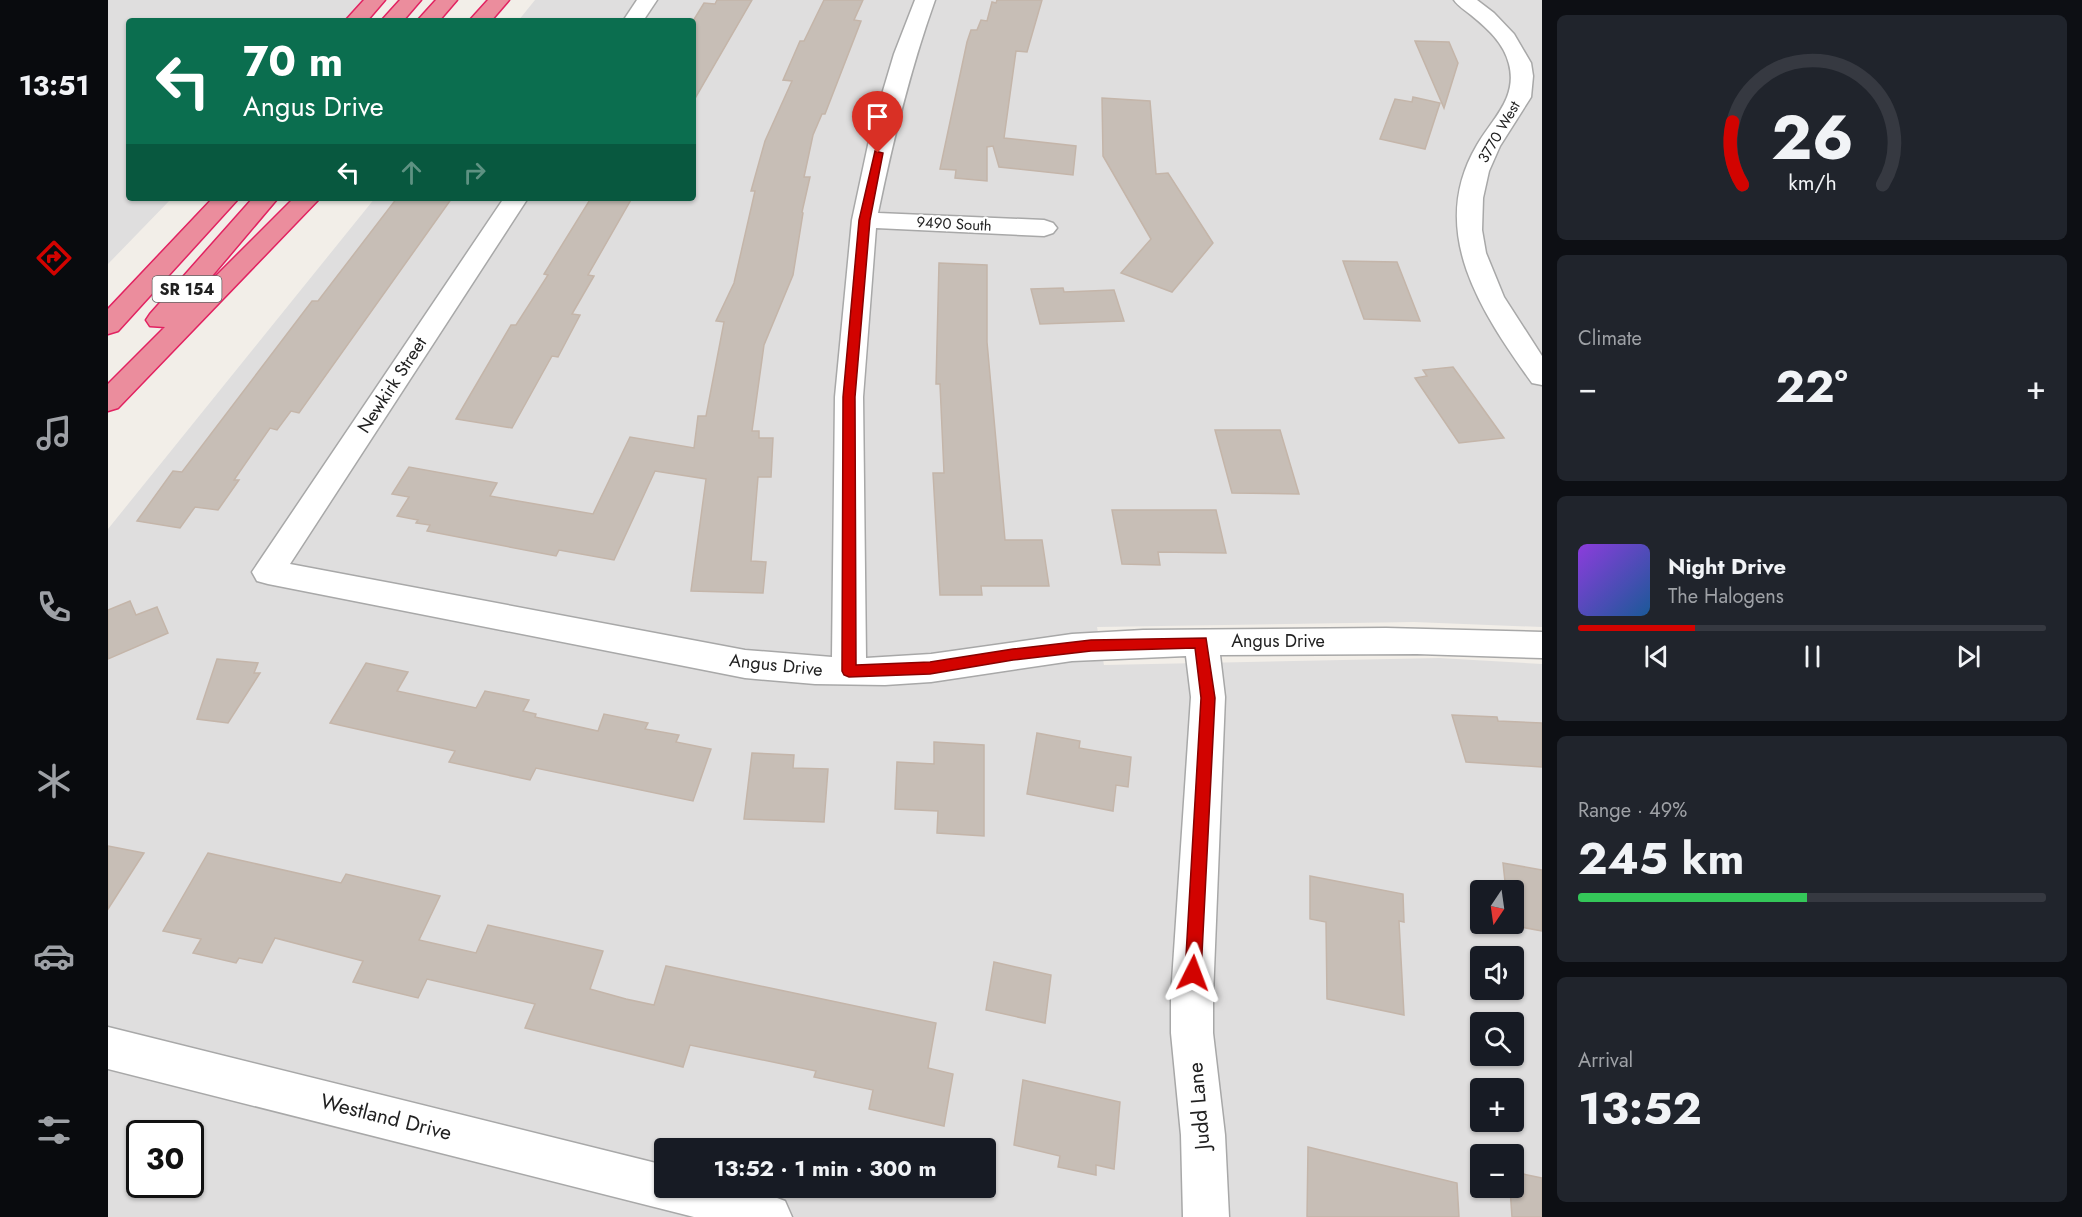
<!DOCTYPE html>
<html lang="en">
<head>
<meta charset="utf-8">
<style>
	body { margin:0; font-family:Jost,sans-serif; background:#20242c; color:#f1f3f6; height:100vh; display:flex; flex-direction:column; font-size:22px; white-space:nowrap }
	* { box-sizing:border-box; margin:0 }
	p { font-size:20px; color:#9ea1a6 }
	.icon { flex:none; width:33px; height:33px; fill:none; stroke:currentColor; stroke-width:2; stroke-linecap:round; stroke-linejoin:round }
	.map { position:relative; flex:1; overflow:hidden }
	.drawer { display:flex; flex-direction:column; gap:15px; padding:15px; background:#0d0f14; width:540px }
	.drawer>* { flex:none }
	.banner { position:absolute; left:18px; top:18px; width:570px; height:183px; border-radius:6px; box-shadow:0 2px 4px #0004; background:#0b6e4f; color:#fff; overflow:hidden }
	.needle { width:39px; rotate:193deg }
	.fabs { position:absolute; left:1362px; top:880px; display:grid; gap:12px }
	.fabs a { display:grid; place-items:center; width:54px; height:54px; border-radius:6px; background:#171b24; box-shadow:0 2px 4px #0004; font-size:30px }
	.speed { position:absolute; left:18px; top:1120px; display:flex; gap:12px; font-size:30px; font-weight:700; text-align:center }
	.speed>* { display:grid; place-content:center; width:78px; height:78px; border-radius:50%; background:#171b24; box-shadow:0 2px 4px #0004; line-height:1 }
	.speed .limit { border:3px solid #111; border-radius:9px; background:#fff; color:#111 }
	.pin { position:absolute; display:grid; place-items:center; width:51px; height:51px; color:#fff; margin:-62px -26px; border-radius:50% 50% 50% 0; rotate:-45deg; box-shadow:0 0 6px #0007 }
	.pin .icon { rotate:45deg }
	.me { position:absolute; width:66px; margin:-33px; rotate:3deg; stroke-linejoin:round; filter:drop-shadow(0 0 4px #0008) }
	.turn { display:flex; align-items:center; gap:21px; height:126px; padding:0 18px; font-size:27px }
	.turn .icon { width:78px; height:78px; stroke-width:2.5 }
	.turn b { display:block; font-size:42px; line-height:51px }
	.lanes { display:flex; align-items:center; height:57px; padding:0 18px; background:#0003; justify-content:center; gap:30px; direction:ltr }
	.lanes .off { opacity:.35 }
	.big { font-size:45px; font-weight:700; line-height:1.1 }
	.drawer .tile { flex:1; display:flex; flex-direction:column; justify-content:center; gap:9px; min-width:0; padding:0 21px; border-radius:9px; background:#20242c }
	.drawer .dial { align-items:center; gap:0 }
	.dial svg { height:156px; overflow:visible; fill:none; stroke:#363941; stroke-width:7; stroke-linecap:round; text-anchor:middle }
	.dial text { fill:#f1f3f6; stroke:none }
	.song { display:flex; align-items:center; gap:18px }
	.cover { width:72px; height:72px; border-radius:9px; background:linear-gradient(135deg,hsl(270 70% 55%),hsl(210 70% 35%)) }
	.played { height:6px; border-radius:3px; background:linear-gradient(90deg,#d20300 25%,#363941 25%) }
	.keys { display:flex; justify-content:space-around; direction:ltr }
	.heat { display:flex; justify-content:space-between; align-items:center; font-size:33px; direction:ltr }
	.charge { height:9px; border-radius:4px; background:linear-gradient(90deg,#34c759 49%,#363941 0) }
	.trip { position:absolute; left:546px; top:1138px; width:342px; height:60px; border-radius:6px; background:#171b24; box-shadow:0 2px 4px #0004; font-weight:700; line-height:60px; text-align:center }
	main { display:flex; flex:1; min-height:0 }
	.dock { display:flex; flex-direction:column; width:108px; justify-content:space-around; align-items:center; background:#090b0e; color:#9ea1a6 }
	.dock .icon { width:42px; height:42px }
	.dock .on { color:#d20300 }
	.dock b { font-size:27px; color:#f1f3f6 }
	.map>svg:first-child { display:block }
	.residential { fill:#dfdede; fill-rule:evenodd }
	.building { fill:#c7beb6; stroke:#c4b5a9; stroke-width:1.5 }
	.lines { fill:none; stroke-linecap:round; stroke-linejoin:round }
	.minor-casing { stroke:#a8a8a8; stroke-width:3 }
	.highway-casing { stroke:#e22261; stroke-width:3 }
	.minor { fill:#fff; fill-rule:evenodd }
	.highway { fill:#eb8d9d; fill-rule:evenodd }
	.route { fill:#d20300; stroke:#880200; stroke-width:1.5 }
	.labels { text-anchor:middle; stroke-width:4.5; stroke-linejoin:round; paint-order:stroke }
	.far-street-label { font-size:15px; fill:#212121; stroke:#fff }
	.shield { fill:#fff; stroke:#646464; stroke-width:1.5 }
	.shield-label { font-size:16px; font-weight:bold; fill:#212121 }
	.street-label { font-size:18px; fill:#212121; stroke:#fff }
	.near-street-label { font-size:21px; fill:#212121; stroke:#fff }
</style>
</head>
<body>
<main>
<nav class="dock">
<b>13:51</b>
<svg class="icon on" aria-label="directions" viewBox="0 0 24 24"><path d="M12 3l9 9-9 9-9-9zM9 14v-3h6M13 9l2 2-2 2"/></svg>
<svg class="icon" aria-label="music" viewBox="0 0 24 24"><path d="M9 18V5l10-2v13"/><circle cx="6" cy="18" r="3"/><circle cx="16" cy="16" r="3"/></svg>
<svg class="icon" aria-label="phone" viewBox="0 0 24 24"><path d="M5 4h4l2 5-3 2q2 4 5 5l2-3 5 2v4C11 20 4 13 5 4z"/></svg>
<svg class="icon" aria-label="climate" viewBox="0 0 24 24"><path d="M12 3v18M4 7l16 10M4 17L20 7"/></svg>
<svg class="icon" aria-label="car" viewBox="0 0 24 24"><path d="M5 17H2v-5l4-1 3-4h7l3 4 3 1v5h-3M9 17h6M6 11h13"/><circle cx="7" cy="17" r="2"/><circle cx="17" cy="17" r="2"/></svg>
<svg class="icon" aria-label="filters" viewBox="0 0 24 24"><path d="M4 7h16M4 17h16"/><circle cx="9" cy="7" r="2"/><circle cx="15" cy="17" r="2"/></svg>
</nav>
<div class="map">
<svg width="1434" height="1217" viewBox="0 0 1434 1217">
	<rect width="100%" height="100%" fill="#f2eee8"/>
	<g class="residential">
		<polygon points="0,0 256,0 236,21 21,21 21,198 64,198 0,264"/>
		<path d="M 427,0 L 1434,0 L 1434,627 L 1306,622 L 989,627 L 996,665 L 1331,658 L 1434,664 L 1434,1217 L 0,1217 L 0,529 L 267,198 L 585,198 L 585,21 L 410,21 ZM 1372,891 L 1406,891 L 1406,924 L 1372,924 ZM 1372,957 L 1406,957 L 1406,990 L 1372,990 ZM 1372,1023 L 1406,1023 L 1406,1056 L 1372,1056 ZM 1372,1089 L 1406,1089 L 1406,1122 L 1372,1122 ZM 32,1134 L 82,1134 L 82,1185 L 32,1185 ZM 556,1149 L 878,1149 L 878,1188 L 556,1188 ZM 1372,1155 L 1406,1155 L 1406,1188 L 1372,1188 Z"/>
	</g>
	<g class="building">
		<polygon points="609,0 644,0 585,102 585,21 596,3 607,4"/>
		<polygon points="716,0 755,0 746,20 753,21 717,114 714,114 705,135 696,177 702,177 694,212 695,213 685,275 656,345 644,431 651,431 651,438 665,438 663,477 650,477 643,561 658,562 655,593 583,591 598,479 547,471 506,560 451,550 448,556 319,531 322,525 308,523 310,520 289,516 301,497 284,494 301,467 389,483 382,496 485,514 522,437 586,448 590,416 598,416 616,322 608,321 626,283 647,191 643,191 657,141 684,81 675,80 692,41 696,41"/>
		<polygon points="889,0 934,0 919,52 908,51 896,138 968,146 965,175 891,167 885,146 879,147 879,181 847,178 848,170 832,169 859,42 863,30 869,30 873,20 879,21 884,2 888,3"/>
		<polygon points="1307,41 1341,42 1350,63 1336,108"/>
		<polygon points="1305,97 1332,103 1317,149 1272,139 1287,99 1304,102"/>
		<polygon points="994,98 1042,101 1048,174 1060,173 1105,243 1064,292 1013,273 1043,239 995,156"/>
		<polygon points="289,198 344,198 191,413 183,411 169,430 162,428 126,480 131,480 110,510 87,507 72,528 29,521 65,471 74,472 204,301 210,301"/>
		<polygon points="483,198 524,198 480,275 486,276 464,314 472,315 450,357 444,356 404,428 348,419 403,325 408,325 440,275 436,274"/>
		<polygon points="1235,261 1289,262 1312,321 1256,319"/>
		<polygon points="831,263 879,265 879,342 897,540 934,540 941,586 873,586 874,595 832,595 825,473 836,473 832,384 828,384"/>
		<polygon points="955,288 956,292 1006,290 1016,321 932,324 923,289"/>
		<polygon points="1345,367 1396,438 1351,443 1307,378 1319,376 1315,370"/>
		<polygon points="1107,430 1172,430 1191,494 1124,493"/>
		<polygon points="1004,510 1108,510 1118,553 1050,552 1052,565 1014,564"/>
		<polygon points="22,601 28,615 49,607 60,633 0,659 0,610"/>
		<polygon points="109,659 150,663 146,673 152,673 120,723 89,719"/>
		<polygon points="258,663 300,672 289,691 368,708 377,691 421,700 415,711 428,714 427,717 490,731 496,714 540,723 537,729 571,735 568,742 603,749 585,801 428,768 422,780 341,762 347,751 222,723"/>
		<polygon points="1344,715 1389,717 1390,721 1434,723 1434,767 1358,762"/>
		<polygon points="929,733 972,741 971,748 1023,757 1020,787 1008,785 1005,811 919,794"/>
		<polygon points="826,742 876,745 876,836 829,833 830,811 787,809 789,762 826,764"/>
		<polygon points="644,753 686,755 685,768 720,769 716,822 636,819"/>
		<polygon points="0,846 36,853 0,909"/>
		<polygon points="100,853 233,883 238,874 332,896 311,940 368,953 380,925 495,951 482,989 518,999 546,1005 558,966 828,1023 820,1068 845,1074 836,1126 761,1109 765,1090 706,1077 708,1071 582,1045 575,1067 417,1028 427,1004 319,979 310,998 245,982 255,961 167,938 154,963 131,958 128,963 85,953 93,939 55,931"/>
		<polygon points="1395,863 1434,870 1434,931 1402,925 1406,924 1406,891 1398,891"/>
		<polygon points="1202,876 1295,894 1296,922 1291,921 1296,1015 1219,999 1218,922 1202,919"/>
		<polygon points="886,962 943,975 937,1023 878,1010"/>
		<polygon points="915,1080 1012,1102 1006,1169 988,1165 988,1175 950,1167 952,1156 906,1145"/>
		<polygon points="1200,1147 1349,1183 1351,1217 1199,1217"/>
		<polygon points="1406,1172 1434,1178 1434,1217 1404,1217 1402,1188 1406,1188"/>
	</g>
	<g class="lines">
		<defs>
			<g id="minor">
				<polygon points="529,0 549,0 535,21 515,21"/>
				<path d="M 807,0 L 827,0 C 802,70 785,140 770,213 L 936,220 L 945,223 L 949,228 L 945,233 L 936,236 L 768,228 L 755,397 L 758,658 L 823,654 L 964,634 L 1035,630 L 1278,628 L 1434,632 L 1434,658 L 1309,654 L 1112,655 L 1117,697 L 1105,996 L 1105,1033 L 1117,1135 L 1121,1217 L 1075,1217 L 1073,1135 L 1063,1033 L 1063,996 L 1083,697 L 1078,656 L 964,661 L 823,682 L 777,685 L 707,684 L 637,678 L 160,584 L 149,581 L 144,572 L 396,198 L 420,198 L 182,564 L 637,650 L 724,657 L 727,397 L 744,220 L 763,131 L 786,54 Z"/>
				<path d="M 1346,0 L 1369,0 L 1386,13 L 1406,34 L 1423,63 L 1425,76 L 1423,97 L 1392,146 L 1381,171 L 1375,198 L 1374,230 L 1378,253 L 1396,297 L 1434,356 L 1434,385 L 1424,383 C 1374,313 1318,231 1369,145 C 1384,119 1410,98 1401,64 C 1396,43 1379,28 1363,15 C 1357,10 1350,6 1346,0 Z"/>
				<polygon points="0,1027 556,1165 556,1188 643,1188 677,1201 684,1217 586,1217 0,1069"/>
			</g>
			<g id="highway">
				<polygon points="256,0 277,0 259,21 237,21"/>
				<polygon points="292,0 313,0 295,21 273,21"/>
				<polygon points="328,0 349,0 331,21 309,21"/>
				<polygon points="380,0 401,0 383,21 361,21"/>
				<polygon points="105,198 131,198 10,331 0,334 0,309"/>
				<polygon points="145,198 170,198 82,302 186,198 212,198 10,408 0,411 0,384 57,327 42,326 38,320 42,314"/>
			</g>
		</defs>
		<use href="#minor" class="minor-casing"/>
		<use href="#highway" class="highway-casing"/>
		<use href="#minor" class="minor"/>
		<use href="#highway" class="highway"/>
	</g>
	<polygon class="route" points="767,151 775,153 762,220 747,397 748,665 822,662 905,649 983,640 1098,638 1107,698 1093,973 1091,979 1085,981 1079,979 1077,973 1093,698 1087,648 983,651 905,660 822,674 741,677 736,675 734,671 735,397 751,220"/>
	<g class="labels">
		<g class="far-street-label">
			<text transform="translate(1391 132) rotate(-60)" y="5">3770 West</text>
			<text transform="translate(846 224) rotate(3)" y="5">9490 South</text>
		</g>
		<rect class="shield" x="44.5" y="276" width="69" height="26" rx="4.5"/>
		<g class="shield-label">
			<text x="79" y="295">SR 154</text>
		</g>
		<g class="street-label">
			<text transform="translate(284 385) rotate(-57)" y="6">Newkirk Street</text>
			<text x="1170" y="647">Angus Drive</text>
			<text transform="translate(668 665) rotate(6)" y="6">Angus Drive</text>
		</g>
		<g class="near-street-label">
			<text transform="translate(1091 1106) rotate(-95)" y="7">Judd Lane</text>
			<text transform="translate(278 1117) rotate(14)" y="7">Westland Drive</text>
		</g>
	</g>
</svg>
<div class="fabs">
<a><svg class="needle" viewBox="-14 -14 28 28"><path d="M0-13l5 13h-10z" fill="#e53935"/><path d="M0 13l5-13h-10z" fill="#9ea1a6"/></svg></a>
<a><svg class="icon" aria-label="sound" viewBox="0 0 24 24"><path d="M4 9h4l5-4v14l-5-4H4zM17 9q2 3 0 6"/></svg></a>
<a><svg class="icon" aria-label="search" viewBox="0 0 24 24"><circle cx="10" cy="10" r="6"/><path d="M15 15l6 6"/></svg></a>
<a>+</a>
<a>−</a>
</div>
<div class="speed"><div class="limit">30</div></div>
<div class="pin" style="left:770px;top:153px;background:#d93025"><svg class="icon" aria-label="arrive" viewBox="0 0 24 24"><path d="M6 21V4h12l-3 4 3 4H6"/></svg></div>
<svg class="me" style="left:1085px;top:973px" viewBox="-20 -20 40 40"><path d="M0-17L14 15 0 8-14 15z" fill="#d20300" stroke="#fff" stroke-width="4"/></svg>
<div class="trip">13:52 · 1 min · 300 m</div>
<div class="banner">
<div class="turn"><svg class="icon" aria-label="left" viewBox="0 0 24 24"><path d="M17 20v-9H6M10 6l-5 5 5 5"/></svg><div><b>70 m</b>Angus Drive</div></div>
<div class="lanes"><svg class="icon" aria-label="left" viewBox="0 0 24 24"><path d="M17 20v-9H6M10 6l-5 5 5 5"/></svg><svg class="icon off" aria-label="ahead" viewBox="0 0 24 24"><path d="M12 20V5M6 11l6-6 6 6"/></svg><svg class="icon off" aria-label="right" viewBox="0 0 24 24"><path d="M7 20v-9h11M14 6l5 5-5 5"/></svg></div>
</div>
</div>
<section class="drawer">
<div class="tile dial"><svg viewBox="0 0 100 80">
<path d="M14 69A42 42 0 1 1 86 69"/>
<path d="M14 69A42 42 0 0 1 9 37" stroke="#d20300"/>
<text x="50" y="56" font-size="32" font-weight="700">26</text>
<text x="50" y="72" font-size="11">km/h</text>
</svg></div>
<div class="tile"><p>Climate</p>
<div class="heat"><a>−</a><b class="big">22°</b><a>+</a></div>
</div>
<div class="tile">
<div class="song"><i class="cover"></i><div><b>Night Drive</b><p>The Halogens</p></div></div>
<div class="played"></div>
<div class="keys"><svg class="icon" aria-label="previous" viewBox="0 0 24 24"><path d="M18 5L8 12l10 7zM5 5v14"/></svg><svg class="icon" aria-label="pause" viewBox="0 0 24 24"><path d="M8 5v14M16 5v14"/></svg><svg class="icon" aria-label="next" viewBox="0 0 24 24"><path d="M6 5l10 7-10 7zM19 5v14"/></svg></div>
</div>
<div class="tile"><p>Range · 49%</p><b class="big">245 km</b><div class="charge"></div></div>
<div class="tile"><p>Arrival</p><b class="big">13:52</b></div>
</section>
</main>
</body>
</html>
